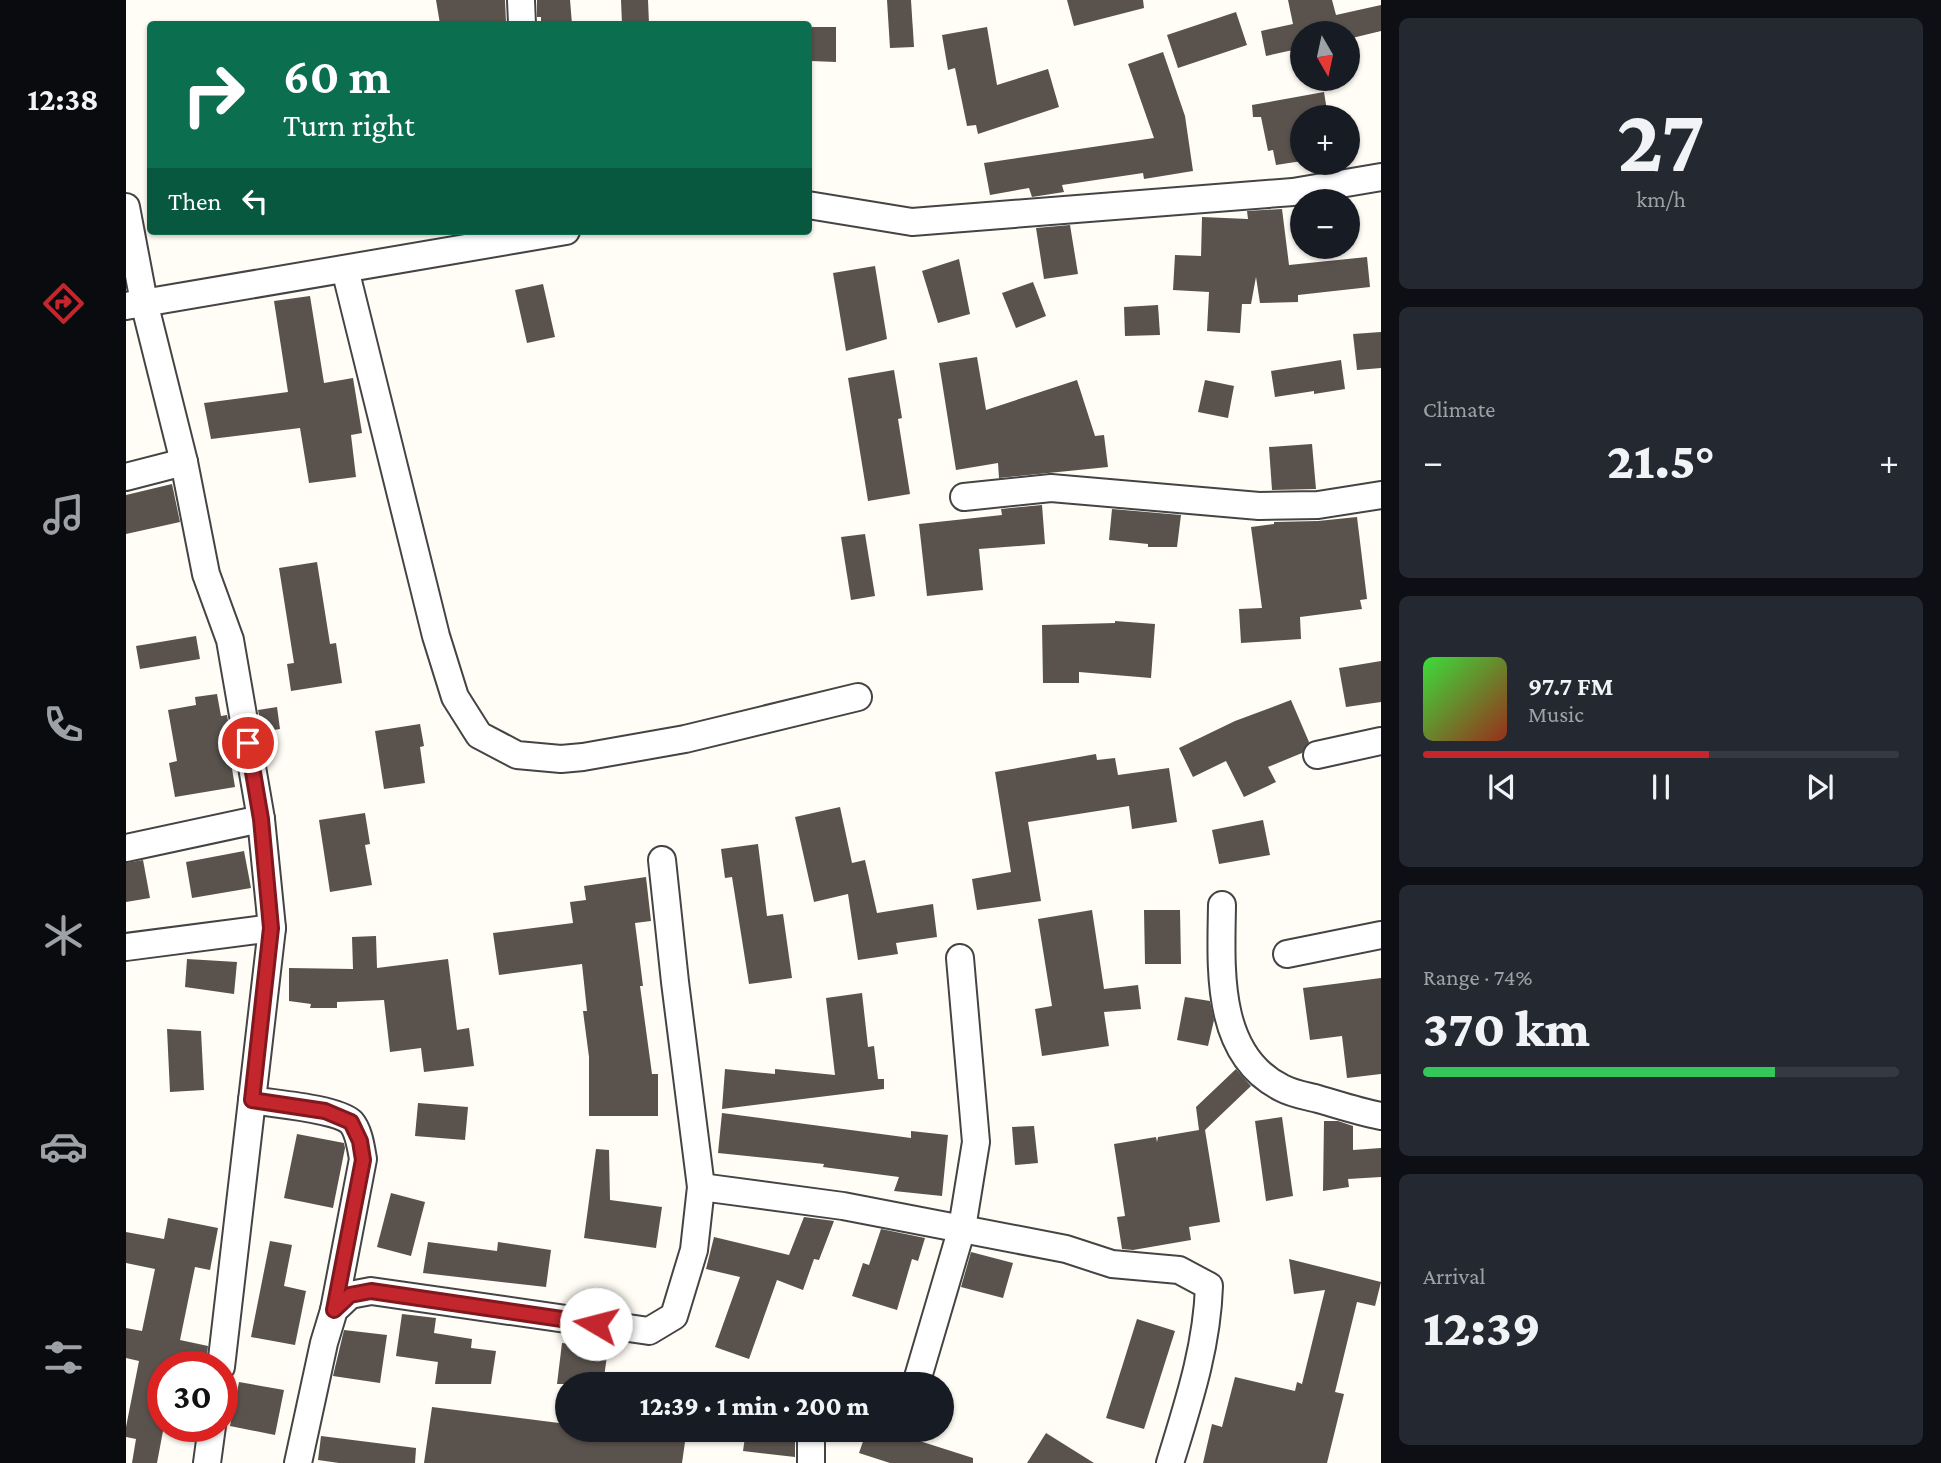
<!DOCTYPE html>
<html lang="en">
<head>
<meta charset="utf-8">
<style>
	body { margin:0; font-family:"Crimson Pro",serif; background:#242831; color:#f1f3f6; height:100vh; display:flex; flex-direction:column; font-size:26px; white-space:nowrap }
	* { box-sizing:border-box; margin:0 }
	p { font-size:23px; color:#9ea1a6 }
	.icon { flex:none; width:38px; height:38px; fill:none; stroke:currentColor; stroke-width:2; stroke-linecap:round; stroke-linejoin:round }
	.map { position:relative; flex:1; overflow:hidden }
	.sheet { display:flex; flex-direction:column; gap:18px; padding:18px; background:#0d0f14; width:560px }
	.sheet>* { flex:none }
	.top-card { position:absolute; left:21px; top:21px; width:665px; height:214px; border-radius:7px; box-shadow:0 2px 5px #0004; background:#0b6e4f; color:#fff; overflow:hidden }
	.needle { width:46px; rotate:171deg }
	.tools { position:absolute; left:1164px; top:21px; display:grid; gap:14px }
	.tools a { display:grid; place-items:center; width:70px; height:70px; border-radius:50%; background:#171b24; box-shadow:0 2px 5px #0004; font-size:35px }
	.speed { position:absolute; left:21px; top:1351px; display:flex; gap:14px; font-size:35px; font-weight:700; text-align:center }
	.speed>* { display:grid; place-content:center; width:91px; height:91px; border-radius:50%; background:#171b24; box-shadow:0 2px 5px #0004; line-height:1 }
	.speed .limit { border:10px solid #d22; background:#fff; color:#111 }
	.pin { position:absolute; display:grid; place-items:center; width:60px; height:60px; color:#fff; margin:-30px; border:4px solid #fff; border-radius:50%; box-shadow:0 2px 7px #0007 }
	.me { position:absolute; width:77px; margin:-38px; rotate:278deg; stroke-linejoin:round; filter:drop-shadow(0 0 5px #0008) }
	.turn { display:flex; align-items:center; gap:24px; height:147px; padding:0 21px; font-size:32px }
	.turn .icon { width:91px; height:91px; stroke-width:2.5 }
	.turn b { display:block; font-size:49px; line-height:60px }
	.then { display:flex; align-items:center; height:66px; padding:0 21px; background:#0003; gap:14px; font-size:26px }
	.big { font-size:52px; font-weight:800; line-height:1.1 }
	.sheet .card { flex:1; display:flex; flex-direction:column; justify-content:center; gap:10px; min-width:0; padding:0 24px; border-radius:10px; background:#242831 }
	.sheet .dial { align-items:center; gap:0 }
	.dial b { font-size:91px; line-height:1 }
	.song { display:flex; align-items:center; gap:21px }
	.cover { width:84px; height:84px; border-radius:10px; background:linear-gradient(135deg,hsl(120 70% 55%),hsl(10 70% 35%)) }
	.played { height:7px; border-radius:4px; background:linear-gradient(90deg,#c4262e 60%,#363941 60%) }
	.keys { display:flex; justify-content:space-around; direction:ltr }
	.heat { display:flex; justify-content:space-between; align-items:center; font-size:38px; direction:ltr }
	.charge { height:10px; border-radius:5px; background:linear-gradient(90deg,#34c759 74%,#363941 0) }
	.trip { position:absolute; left:429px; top:1372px; width:399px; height:70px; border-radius:35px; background:#171b24; box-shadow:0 2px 5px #0004; font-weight:800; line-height:70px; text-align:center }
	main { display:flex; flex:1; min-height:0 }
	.dock { display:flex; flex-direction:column; width:126px; justify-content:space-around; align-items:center; background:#090b0e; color:#9ea1a6 }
	.dock .icon { width:49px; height:49px }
	.dock .active { color:#c4262e }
	.dock b { font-size:32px; color:#f1f3f6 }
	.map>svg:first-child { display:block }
	.building { fill:#5a524d }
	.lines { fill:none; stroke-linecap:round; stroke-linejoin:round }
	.street-casing { stroke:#444; stroke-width:30 }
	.street { stroke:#fff; stroke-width:26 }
	.route-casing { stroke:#7f191e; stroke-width:18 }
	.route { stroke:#c4262e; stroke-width:12 }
</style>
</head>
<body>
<main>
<nav class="dock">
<b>12:38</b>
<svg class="icon active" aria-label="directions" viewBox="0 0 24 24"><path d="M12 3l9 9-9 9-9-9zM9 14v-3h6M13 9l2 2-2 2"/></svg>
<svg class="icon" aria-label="music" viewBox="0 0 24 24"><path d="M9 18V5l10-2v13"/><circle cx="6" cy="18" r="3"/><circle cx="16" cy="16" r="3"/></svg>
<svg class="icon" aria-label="phone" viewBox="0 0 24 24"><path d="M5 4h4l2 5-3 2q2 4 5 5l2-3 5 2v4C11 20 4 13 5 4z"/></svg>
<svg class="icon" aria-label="climate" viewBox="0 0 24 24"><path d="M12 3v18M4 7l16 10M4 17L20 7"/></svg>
<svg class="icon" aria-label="car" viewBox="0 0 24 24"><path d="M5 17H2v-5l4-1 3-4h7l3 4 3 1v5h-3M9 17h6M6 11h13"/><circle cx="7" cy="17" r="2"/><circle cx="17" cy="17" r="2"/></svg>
<svg class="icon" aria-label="filters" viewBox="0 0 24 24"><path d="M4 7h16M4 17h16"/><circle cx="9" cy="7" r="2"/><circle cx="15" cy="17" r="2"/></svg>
</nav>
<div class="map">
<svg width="1255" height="1463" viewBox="0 0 1255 1463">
	<rect width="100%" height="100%" fill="#fffdf5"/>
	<g class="building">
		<polygon points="310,0 379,0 380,22 364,24 314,24"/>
		<polygon points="411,0 444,0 446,24 415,24 415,17 411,17"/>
		<polygon points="495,0 522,0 523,24 496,24"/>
		<polygon points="761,0 785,0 788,47 764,48"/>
		<polygon points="941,0 1017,0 1018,8 948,26"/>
		<polygon points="1162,0 1206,0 1210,15 1255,5 1255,31 1222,39 1222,33 1176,33 1176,48 1140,56 1135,31 1167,24"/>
		<polygon points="1110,12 1121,45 1052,68 1041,35"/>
		<polygon points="686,27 710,27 710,62 685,61"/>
		<polygon points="861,27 871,85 922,69 933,107 852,134 850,125 841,126 829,68 822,70 816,35"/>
		<polygon points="1037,52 1059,116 1067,171 1018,179 1017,173 936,185 938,192 906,197 903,188 864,195 858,163 1028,138 1002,64"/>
		<polygon points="1198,92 1202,117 1176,117 1176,161 1150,165 1147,150 1142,151 1135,117 1127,117 1126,105"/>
		<polygon points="1156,209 1163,265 1241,257 1244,287 1172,295 1172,302 1134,303 1130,277 1125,304 1116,304 1114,333 1081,331 1083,292 1047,290 1049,255 1075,256 1076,217 1122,219 1121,211"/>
		<polygon points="944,225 952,274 918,279 910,228"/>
		<polygon points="833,259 844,314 812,323 796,271"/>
		<polygon points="749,266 761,339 720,351 707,273"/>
		<polygon points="907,282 920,316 890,328 876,293"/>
		<polygon points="417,284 429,337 401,343 389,290"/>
		<polygon points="184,296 198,383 227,378 236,433 225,435 230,477 183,483 174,428 85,439 78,403 162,392 148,301"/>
		<polygon points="1032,305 1034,335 999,336 998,307"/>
		<polygon points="1255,332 1255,368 1231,370 1227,334"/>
		<polygon points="851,357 860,410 951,380 969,436 978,435 982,467 873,478 872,463 830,470 813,363"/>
		<polygon points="1215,360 1219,389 1188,394 1188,391 1149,397 1145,371"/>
		<polygon points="768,370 776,418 772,419 784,494 742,501 722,378"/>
		<polygon points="1079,380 1108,386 1102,418 1072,412"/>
		<polygon points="1186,444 1190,489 1146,490 1143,447"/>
		<polygon points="46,484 54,522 0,534 0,495"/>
		<polygon points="916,505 919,544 853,549 857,590 801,596 793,524 876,515 875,509"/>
		<polygon points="986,509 1055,515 1051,547 1022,547 1022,544 983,540"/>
		<polygon points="1231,517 1241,599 1234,600 1236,609 1174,617 1175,639 1115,643 1113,609 1136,608 1125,527 1148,524 1148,522 1192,521"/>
		<polygon points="739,534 749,596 725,600 715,537"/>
		<polygon points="191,562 204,644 210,643 216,683 165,691 161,664 168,663 153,568"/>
		<polygon points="989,621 1029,624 1025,678 953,672 953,683 917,683 916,625 989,623"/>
		<polygon points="70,636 74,659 14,669 10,646"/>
		<polygon points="1255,661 1255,702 1220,707 1213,668"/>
		<polygon points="91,694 95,716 101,715 105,737 101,738 109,787 49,797 43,763 51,761 42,710 70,705 69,697"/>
		<polygon points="1165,700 1183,742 1176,753 1142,767 1150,782 1118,797 1100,761 1067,777 1053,748 1109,721"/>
		<polygon points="151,707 154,729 136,732 132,710"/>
		<polygon points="294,724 298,746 294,747 299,783 258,789 249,731"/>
		<polygon points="970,754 971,760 989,758 992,775 1043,768 1051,822 1006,829 1003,806 902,822 915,901 851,910 846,879 885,872 869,772"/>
		<polygon points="714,807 726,863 739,860 751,913 807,904 811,937 770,943 772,954 732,960 722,894 688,902 669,817"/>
		<polygon points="239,813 244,844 239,845 246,885 204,892 193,820"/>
		<polygon points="1137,820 1144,855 1093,864 1086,830"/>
		<polygon points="632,844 641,916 657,914 666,978 623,984 606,877 599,878 595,849"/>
		<polygon points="118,851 125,888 66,898 60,862"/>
		<polygon points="17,860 24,898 0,902 0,863"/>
		<polygon points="520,877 525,921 509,923 517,986 514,986 526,1074 532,1074 532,1116 463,1116 463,1057 457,1011 461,1011 456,964 373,975 367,933 447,923 444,902 460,900 458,886"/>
		<polygon points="966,910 978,989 1012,985 1015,1009 978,1012 983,1046 916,1056 909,1009 926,1006 912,919"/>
		<polygon points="1018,910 1054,910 1055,964 1019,964"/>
		<polygon points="250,936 251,968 322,959 331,1030 343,1028 348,1066 298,1072 295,1048 264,1052 258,1000 211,1002 211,1008 184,1008 185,1004 163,1001 163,968 227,969 226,937"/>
		<polygon points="61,959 111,962 108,994 59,987"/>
		<polygon points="1255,978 1255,1074 1221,1078 1216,1036 1184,1040 1177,988"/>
		<polygon points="736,993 742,1047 748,1046 752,1079 758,1079 758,1089 596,1109 599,1069 649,1074 649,1069 709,1075 700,998"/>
		<polygon points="1059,997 1084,1001 1088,1020 1082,1046 1051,1040"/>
		<polygon points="41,1029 75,1031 78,1090 44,1092"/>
		<polygon points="1110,1069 1125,1086 1079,1130 1094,1222 1063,1227 1065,1240 1007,1250 996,1249 991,1217 999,1216 988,1144 1030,1137 1031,1142 1032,1137 1073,1130 1070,1107"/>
		<polygon points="292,1103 342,1107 339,1140 289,1136"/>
		<polygon points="596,1113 785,1138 785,1131 822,1135 816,1196 768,1191 773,1177 697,1167 698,1164 592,1153"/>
		<polygon points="1156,1117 1167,1196 1140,1201 1129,1121"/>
		<polygon points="1198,1121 1212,1121 1227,1126 1227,1150 1255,1148 1255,1177 1222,1179 1223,1187 1197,1191"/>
		<polygon points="908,1126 912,1163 889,1165 886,1127"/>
		<polygon points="171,1134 218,1143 219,1148 207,1208 158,1198"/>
		<polygon points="470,1149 483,1150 484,1200 536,1207 530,1248 458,1238"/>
		<polygon points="265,1193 299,1202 285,1256 251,1247"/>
		<polygon points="678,1217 708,1221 693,1260 688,1259 677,1290 651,1280 623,1359 589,1347 614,1277 580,1269 588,1237 663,1255"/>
		<polygon points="42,1218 92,1228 84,1270 69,1267 54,1340 82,1346 80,1367 37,1367 37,1431 31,1463 6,1463 10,1439 0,1437 0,1427 13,1361 0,1358 0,1328 16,1331 29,1269 0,1263 0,1232 38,1239"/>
		<polygon points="755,1229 799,1238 792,1261 786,1259 771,1310 726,1296 737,1263 743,1265"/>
		<polygon points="144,1241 166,1245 158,1286 180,1291 169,1345 125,1337"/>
		<polygon points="302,1242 371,1251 372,1242 425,1250 420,1287 297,1273"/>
		<polygon points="845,1252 887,1263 877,1298 835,1287"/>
		<polygon points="1163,1259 1255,1282 1249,1306 1231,1302 1209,1392 1218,1394 1201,1463 1077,1463 1086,1424 1096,1427 1109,1377 1169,1391 1171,1382 1176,1384 1199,1290 1168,1294"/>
		<polygon points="276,1314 310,1318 308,1333 346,1339 345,1348 370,1351 365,1384 309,1384 312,1362 270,1356"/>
		<polygon points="1011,1319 1049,1331 1018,1429 980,1418"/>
		<polygon points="218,1330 261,1335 254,1383 207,1376"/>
		<polygon points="436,1343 482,1349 477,1384 431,1384"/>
		<polygon points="113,1382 158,1390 149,1435 104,1426"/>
		<polygon points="306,1407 441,1424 441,1430 481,1430 512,1434 512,1436 559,1442 556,1463 298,1463"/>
		<polygon points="620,1430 669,1430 669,1457 617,1451"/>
		<polygon points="741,1430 759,1430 847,1458 847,1463 764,1463 733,1453"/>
		<polygon points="920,1433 968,1463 901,1463"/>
		<polygon points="195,1436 290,1448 289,1463 213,1463 192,1460"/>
	</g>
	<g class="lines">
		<defs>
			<g id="street">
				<polyline points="395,0 396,24"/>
				<polyline points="682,205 786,222 1167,192 1255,177"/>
				<polyline points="0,207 18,302 58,462 80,574 104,640 135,819 146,928"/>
				<polyline points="219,269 310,636 329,697 353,735 391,755 435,759 457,757 559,739 732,697"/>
				<polyline points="0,306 440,231"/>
				<polyline points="0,477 58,462"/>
				<polyline points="838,497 925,488 1133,506 1192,505 1255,495"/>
				<polyline points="1191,755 1255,741"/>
				<polyline points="0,848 135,819"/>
				<path d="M 1096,905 C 1095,969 1089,1055 1156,1088 C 1167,1094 1181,1096 1192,1099 C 1213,1105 1234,1112 1255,1116"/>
				<polyline points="0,947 146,928 95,1367"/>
				<polyline points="1161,954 1255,935"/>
				<path d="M 126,1100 C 148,1104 209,1108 225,1122 C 233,1131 235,1148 237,1159 L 208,1310"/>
				<path d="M 575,1187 L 717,1206 L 940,1249 L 986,1264 L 1053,1270 L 1083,1286 C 1081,1348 1062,1404 1044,1463"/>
				<polyline points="790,1384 836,1228 850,1142 834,958"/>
				<polyline points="685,1430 685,1463"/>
				<polyline points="81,1463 86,1426"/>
				<polyline points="172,1463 198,1343 208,1310 224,1295 245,1291 523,1331 548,1316 568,1250 575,1187 549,982 536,860"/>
			</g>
		</defs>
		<use href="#street" class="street-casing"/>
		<use href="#street" class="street"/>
	</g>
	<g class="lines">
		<defs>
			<polyline id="route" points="122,743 135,819 145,928 126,1100 199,1111 225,1122 234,1141 237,1160 208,1310 224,1295 245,1291 470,1324"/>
		</defs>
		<use href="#route" class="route-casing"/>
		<use href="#route" class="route"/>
	</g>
</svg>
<div class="tools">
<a><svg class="needle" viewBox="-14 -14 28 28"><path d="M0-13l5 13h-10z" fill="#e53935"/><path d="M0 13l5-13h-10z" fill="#9ea1a6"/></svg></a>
<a>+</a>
<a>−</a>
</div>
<div class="speed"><div class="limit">30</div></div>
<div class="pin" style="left:122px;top:743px;background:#d93025"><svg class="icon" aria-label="arrive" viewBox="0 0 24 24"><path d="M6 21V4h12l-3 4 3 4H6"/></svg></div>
<svg class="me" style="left:470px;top:1324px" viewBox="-20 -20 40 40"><circle r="19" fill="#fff"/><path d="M0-13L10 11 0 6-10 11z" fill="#c4262e"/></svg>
<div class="trip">12:39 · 1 min · 200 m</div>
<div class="top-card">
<div class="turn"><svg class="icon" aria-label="right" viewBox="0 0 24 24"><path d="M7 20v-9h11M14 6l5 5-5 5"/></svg><div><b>60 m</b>Turn right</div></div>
<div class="then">Then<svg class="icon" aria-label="left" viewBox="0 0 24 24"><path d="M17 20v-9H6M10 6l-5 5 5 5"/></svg></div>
</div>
</div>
<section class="sheet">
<div class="card dial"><b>27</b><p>km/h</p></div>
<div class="card"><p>Climate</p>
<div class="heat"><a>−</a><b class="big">21.5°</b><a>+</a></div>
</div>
<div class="card">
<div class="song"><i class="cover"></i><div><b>97.7 FM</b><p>Music</p></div></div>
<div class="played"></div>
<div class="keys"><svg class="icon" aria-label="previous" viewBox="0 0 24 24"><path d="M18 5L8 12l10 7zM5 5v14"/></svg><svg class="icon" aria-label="pause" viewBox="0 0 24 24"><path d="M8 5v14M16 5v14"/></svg><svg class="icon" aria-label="next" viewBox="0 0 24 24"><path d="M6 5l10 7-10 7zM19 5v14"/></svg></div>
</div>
<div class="card"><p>Range · 74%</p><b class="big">370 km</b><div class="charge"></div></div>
<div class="card"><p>Arrival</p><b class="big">12:39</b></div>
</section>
</main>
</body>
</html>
